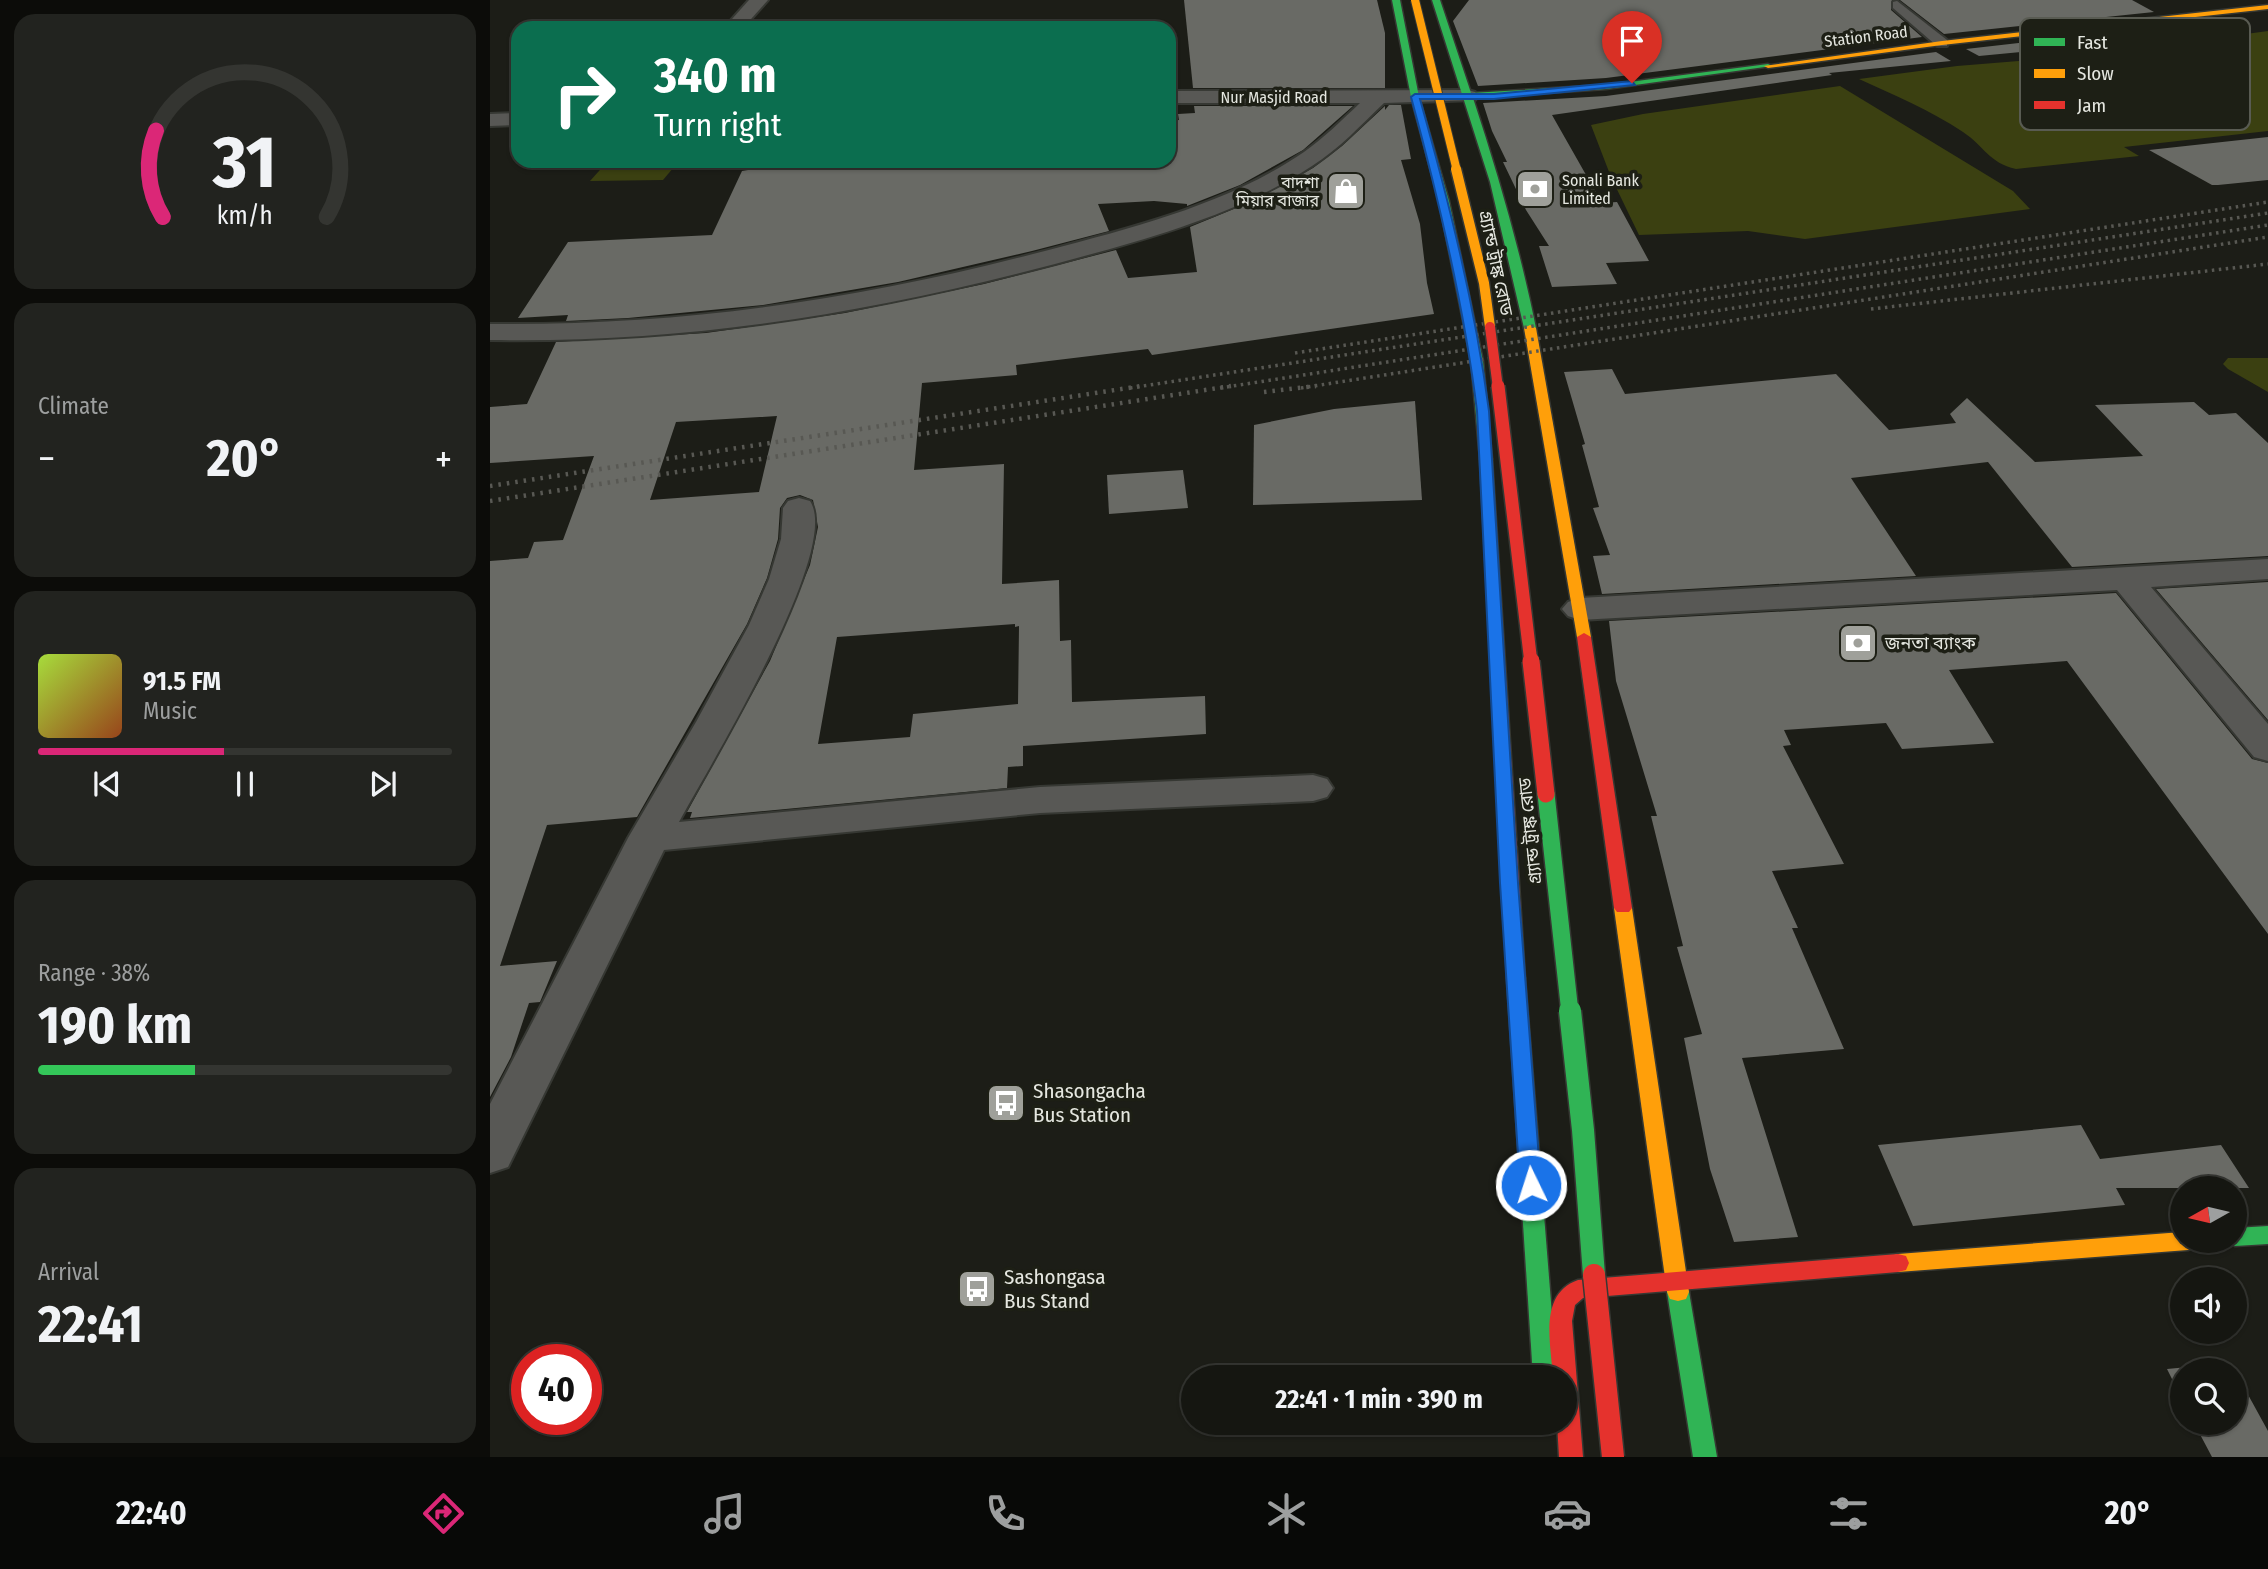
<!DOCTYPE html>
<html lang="en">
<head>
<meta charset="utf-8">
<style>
	body { margin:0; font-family:"Fira Sans Condensed","Noto Sans Bengali",sans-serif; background:#22231f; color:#f1f3f6; height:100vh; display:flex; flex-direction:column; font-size:26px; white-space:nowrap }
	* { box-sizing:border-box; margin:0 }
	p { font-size:23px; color:#9d9f9f }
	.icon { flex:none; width:38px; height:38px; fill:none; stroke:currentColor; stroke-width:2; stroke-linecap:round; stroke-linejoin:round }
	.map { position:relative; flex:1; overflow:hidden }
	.panel { display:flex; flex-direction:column; gap:14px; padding:14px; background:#0c0c09; width:490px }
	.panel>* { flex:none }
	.hud { position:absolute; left:21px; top:21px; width:665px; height:147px; border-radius:21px; box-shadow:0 2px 5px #0004,0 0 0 2px #343531; background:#0b6e4f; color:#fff; overflow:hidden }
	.needle { width:46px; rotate:262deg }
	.fabs { position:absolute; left:1680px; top:1176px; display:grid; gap:14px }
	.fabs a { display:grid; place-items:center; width:77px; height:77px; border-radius:50%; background:#151611; box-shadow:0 2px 5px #0004,0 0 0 2px #343531; font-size:35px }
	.speed { position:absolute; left:21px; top:1344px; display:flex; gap:14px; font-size:35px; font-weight:700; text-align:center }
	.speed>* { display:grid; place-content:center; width:91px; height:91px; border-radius:50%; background:#151611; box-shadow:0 2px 5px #0004,0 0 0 2px #343531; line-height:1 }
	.speed .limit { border:10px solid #d22; background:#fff; color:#111 }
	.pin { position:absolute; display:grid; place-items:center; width:60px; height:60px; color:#fff; margin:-72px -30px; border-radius:50% 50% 50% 0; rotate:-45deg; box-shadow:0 0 7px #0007 }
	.pin .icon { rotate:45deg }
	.me { position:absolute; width:77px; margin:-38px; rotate:356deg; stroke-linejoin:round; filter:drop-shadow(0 0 5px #0008) }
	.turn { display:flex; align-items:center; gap:24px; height:147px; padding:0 28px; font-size:32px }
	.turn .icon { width:91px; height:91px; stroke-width:2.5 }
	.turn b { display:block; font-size:49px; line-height:60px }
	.big { font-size:52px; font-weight:700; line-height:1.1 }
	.panel .card { flex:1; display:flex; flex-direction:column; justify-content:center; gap:10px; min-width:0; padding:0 24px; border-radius:21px; background:#22231f }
	.panel .dial { align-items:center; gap:0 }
	.dial svg { height:182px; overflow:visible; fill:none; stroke:#343531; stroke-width:7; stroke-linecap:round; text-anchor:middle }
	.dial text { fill:#f1f3f6; stroke:none }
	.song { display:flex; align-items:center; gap:21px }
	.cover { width:84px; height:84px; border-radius:10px; background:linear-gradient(135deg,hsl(80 70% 55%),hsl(20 70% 35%)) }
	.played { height:7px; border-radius:4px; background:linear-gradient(90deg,#db2777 45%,#343531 45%) }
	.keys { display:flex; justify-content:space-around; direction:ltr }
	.heat { display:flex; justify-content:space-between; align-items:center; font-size:38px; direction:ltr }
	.charge { height:10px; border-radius:5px; background:linear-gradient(90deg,#34c759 38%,#343531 0) }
	.trip { position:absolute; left:691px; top:1365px; width:396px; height:70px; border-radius:35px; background:#151611; box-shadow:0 2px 5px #0004,0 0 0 2px #343531; font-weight:700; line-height:70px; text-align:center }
	.dock { display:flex; height:112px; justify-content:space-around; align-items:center; background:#080907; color:#9d9f9f }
	.dock .icon { width:49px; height:49px }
	.dock .on { color:#db2777 }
	.dock b { font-size:32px; color:#f1f3f6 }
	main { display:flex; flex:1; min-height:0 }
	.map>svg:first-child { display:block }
	.water { fill:#3b4011 }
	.building { fill:#696a65; fill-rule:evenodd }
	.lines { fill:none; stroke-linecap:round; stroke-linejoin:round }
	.lane-casing { stroke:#363833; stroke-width:4 }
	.street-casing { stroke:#363833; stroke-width:4 }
	.fast-casing { stroke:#363833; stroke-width:3 }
	.slow-casing { stroke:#363833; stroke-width:3 }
	.jam-casing { stroke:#363833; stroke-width:3 }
	.lane { fill:#585855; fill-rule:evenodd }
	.street { fill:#585855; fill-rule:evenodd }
	.fast { fill:#30b455; fill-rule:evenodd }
	.slow { fill:#ff9f0a; fill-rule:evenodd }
	.jam { fill:#e5322d; fill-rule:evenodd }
	.rail-far1 { stroke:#585853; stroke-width:3.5; stroke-dasharray:2.5 4.5; stroke-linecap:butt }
	.rail { stroke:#585853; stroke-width:4.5; stroke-dasharray:2.5 6; stroke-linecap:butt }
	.fast-bridge-far1-casing { stroke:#363833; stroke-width:20; stroke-linecap:butt }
	.fast-bridge-casing { stroke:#363833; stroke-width:25; stroke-linecap:butt }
	.slow-bridge-far1-casing { stroke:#363833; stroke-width:10; stroke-linecap:butt }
	.slow-bridge-casing { stroke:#363833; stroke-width:13; stroke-linecap:butt }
	.jam-bridge-far3-casing { stroke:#363833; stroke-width:13; stroke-linecap:butt }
	.jam-bridge-far2-casing { stroke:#363833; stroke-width:16; stroke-linecap:butt }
	.jam-bridge-far1-casing { stroke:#363833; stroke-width:20; stroke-linecap:butt }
	.jam-bridge-casing { stroke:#363833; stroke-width:25; stroke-linecap:butt }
	.fast-bridge-far1 { stroke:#30b455; stroke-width:17 }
	.fast-bridge { stroke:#30b455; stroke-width:22 }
	.slow-bridge-far1 { stroke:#ff9f0a; stroke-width:8 }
	.slow-bridge { stroke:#ff9f0a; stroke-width:10 }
	.jam-bridge-far3 { stroke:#e5322d; stroke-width:10 }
	.jam-bridge-far2 { stroke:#e5322d; stroke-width:13 }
	.jam-bridge-far1 { stroke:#e5322d; stroke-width:17 }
	.jam-bridge { stroke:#e5322d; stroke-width:22 }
	.route { fill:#1a73e8; stroke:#114b97; stroke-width:2 }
	.labels { text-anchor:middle; stroke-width:7; stroke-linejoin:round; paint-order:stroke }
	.far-street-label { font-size:16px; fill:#e5e7e0; stroke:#1d1f15 }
	.far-poi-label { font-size:16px; fill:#e5e7e0; stroke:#1d1f15; text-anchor:start }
	.street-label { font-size:18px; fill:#e5e7e0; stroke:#1d1f15 }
	.poi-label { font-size:18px; fill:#e5e7e0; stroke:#1d1f15; text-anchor:start }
	.near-poi-label { font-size:21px; fill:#e5e7e0; stroke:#1d1f15; text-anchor:start }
	.key { fill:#1d1f15; stroke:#595b52; stroke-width:2 }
	.key-label { font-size:19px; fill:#e5e7e0 }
</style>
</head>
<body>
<main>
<section class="panel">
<div class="card dial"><svg viewBox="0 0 100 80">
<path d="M14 69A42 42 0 1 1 86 69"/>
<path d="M14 69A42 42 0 0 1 11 31" stroke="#db2777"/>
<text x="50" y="56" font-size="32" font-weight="700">31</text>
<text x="50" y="72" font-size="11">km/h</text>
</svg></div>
<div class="card"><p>Climate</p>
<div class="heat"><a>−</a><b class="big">20°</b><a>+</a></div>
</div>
<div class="card">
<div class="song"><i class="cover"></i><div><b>91.5 FM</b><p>Music</p></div></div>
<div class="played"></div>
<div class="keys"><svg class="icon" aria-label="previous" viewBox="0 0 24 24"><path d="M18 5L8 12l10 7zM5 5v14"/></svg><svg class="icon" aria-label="pause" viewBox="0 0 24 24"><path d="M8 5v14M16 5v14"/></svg><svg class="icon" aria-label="next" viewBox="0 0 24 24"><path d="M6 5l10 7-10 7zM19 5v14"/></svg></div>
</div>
<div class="card"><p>Range · 38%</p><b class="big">190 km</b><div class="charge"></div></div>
<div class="card"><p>Arrival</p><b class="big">22:41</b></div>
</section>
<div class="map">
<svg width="1778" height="1457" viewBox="0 0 1778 1457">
	<rect width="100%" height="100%" fill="#1c1d17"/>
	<g class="water">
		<path d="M 1778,31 L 1778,131 L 1634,147 L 1649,156 L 1526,169 C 1499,163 1494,146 1473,132 C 1440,110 1404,95 1369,79 L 1467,66 L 1605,55 L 1653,56 L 1708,46 L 1734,37 Z"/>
		<polygon points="1350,86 1523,191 1540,209 1315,239 1258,231 1149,235 1121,177 1101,125 1153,114"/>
		<polygon points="118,161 189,161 173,180 100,181"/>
		<polygon points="1738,358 1778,358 1778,392 1738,369 1733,364"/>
	</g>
	<g class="building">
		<polygon points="694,0 887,0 895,33 895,88 703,88"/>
		<polygon points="979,0 1402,0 1401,10 1432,37 1116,78 988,86 963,21"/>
		<polygon points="1410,0 1642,0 1664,12 1454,34"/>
		<polygon points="1689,25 1710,35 1489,56 1476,49"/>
		<polygon points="1446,52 1461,61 1339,73 1342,75 1062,115 1112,203 1127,202 1159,261 1116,263 1127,284 1062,287 1049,246 1059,246 1036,210 1013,162 1017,162 1002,131 993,103 1116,96"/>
		<path d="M 899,105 L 911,105 L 921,159 L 911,160 L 930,224 L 937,283 L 944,314 L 662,355 L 658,349 L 526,365 L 527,375 L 432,383 L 424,470 L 514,464 L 512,584 L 569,580 L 570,641 L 581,640 L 582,702 L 715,696 L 716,734 L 533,746 L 533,766 L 518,767 L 517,788 L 200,818 L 202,812 L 197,812 L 280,661 L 320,565 L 328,527 L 323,500 L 310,495 L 297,498 L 290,508 L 288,539 L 277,578 L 257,624 L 147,817 L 57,825 L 10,966 L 67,961 L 50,1002 L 39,1003 L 21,1057 L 0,1097 L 0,561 L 38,558 L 44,542 L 73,540 L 104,456 L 0,463 L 0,407 L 37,404 L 66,342 L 216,333 L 355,313 L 494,284 L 626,250 L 638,278 L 707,272 L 700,227 L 763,201 L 823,168 L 852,146 L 895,106 L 895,110 ZM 287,416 L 269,492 L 160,500 L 186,422 ZM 525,624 L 525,627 L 529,626 L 528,704 L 423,714 L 420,737 L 328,744 L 347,637 Z"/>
		<polygon points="704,106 863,106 813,150 750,185 697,206 697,204 664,201 608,204 619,231 542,251 408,282 273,305 138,318 76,321 78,315 28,318 78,242 222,235 252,171 258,170 262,161 679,161 679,121 689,120 688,114 705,113"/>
		<polygon points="1778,137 1778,180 1728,185 1722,185 1659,150"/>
		<polygon points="1122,369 1135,394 1346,374 1399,430 1466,423 1460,414 1477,398 1545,462 1653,456 1605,405 1704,402 1719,415 1746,413 1778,443 1778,556 1582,567 1498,462 1361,478 1426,576 1112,594 1103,556 1120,555 1103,508 1109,507 1092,445 1095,444 1074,372"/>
		<polygon points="925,401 932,500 763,505 764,425 844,409"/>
		<polygon points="693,470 698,508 619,514 617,475"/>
		<polygon points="1778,582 1778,720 1666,589"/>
		<polygon points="1626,593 1762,759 1778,763 1778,934 1577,661 1459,670 1504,743 1412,749 1396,723 1294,730 1301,745 1293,746 1354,864 1282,871 1308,928 1302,928 1354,1049 1252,1058 1308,1237 1244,1242 1220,1169 1194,1038 1212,1034 1187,947 1193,946 1161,816 1167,816 1126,681 1119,621"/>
		<polygon points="1591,1125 1610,1159 1731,1145 1759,1188 1626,1188 1635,1205 1423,1226 1388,1145"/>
		<polygon points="1740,1363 1744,1370 1692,1370 1692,1399 1677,1369"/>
		<polygon points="1745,1371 1778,1431 1778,1457 1722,1457 1704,1423 1745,1423"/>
	</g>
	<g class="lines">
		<defs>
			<polygon id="lane" points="1407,1 1457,40 1457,46 1447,46 1403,8 1403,2"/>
			<g id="street">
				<polygon points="259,0 278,0 253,28 234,28"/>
				<path d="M 978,90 L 985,92 L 988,96 L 985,100 L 894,103 C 871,125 849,149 822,166 C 745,216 653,240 565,264 C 373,314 200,343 0,340 L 0,324 C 187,326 362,301 543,254 C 634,230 735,206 814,152 C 834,138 852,120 870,103 L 679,103 L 679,91 Z"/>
				<polygon points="28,113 28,125 0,126 0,114"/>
				<path d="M 309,498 L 320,501 C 353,549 217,770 189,822 L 550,787 L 823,775 L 837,779 L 843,788 L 837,797 L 823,801 L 550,813 L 174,850 L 18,1167 L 0,1173 L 0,1104 L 138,838 L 206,722 L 259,625 L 279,579 L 291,539 L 293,508 L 298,501 Z"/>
				<polygon points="1778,559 1778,579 1661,587 1778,724 1778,761 1764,757 1627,590 1090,620 1078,616 1072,609 1078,602 1090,598"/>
			</g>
			<g id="fast">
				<polygon points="902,0 910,0 929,97 959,201 993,361 1002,459 996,463 990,459 981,361 949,201 921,97"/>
				<path d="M 942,0 L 950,0 L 981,93 L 1116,85 L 1278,64 L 1282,66 L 1116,89 L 983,98 C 1008,174 1030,250 1046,328 L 1040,331 L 1034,328 L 1000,182 Z"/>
				<polygon points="1026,971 1033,973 1035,978 1067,1377 1043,1377 1017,978 1019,973"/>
				<polygon points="1778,1226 1778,1244 1745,1246 1736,1241 1745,1241 1745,1228"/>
				<polygon points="1188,1283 1196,1285 1199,1292 1227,1457 1203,1457 1177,1292 1180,1285"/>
			</g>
			<g id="slow">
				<polygon points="1778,5 1778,9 1452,45 1278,68 1274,66 1452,41"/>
				<polygon points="1040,325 1046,328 1101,637 1094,641 1087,637 1034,328"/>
				<polygon points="1133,902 1139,904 1142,908 1199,1292 1196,1299 1188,1301 1180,1299 1177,1292 1124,908 1127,904"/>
				<polygon points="1692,1232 1692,1241 1709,1241 1706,1247 1698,1250 1408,1272 1400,1270 1397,1263 1400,1256 1408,1254"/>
			</g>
			<g id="jam">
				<polygon points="996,455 1002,459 1035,978 1033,983 1019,983 1017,978 990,459"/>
				<polygon points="1094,633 1101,637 1142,908 1139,912 1127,912 1124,908 1087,637"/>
				<path d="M 1408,1254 L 1416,1256 L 1419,1263 L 1416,1270 L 1408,1272 L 1093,1298 L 1085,1305 L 1082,1321 L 1093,1457 L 1069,1457 L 1067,1423 L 1074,1423 L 1074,1377 L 1063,1377 C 1061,1344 1048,1294 1088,1280 Z"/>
			</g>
		</defs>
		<use href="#lane" class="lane-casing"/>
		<use href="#street" class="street-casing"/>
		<use href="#fast" class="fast-casing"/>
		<use href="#slow" class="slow-casing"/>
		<use href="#jam" class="jam-casing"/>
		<use href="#lane" class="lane"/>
		<use href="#street" class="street"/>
		<use href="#fast" class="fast"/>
		<use href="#slow" class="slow"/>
		<use href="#jam" class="jam"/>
		<g class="rail-far1">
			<polyline points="1381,309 1778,264"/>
			<polyline points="805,353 1778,202"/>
			<polyline points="640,388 1778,213"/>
			<polyline points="730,388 1778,225"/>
			<polyline points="811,388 1778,237"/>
		</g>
		<g class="rail">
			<polyline points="774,392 826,386"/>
			<polyline points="0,486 651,386"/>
			<polyline points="0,501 741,386"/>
		</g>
		<defs>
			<polyline id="fast-bridge-far1" points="1056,794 1080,1013"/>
			<polyline id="fast-bridge" points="1080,1011 1093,1130 1104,1275"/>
			<polyline id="slow-bridge-far1" points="925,0 967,171"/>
			<polyline id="slow-bridge" points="966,169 994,283 1000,327"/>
			<polyline id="jam-bridge-far3" points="1000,327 1008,388"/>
			<polyline id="jam-bridge-far2" points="1008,386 1041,663"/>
			<polyline id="jam-bridge-far1" points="1041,661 1056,794"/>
			<polyline id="jam-bridge" points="1104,1275 1123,1457"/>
		</defs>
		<use href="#fast-bridge-far1" class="fast-bridge-far1-casing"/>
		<use href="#fast-bridge" class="fast-bridge-casing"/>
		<use href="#slow-bridge-far1" class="slow-bridge-far1-casing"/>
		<use href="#slow-bridge" class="slow-bridge-casing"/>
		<use href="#jam-bridge-far3" class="jam-bridge-far3-casing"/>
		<use href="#jam-bridge-far2" class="jam-bridge-far2-casing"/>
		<use href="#jam-bridge-far1" class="jam-bridge-far1-casing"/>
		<use href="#jam-bridge" class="jam-bridge-casing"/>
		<use href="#fast-bridge-far1" class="fast-bridge-far1"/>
		<use href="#fast-bridge" class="fast-bridge"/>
		<use href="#slow-bridge-far1" class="slow-bridge-far1"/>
		<use href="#slow-bridge" class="slow-bridge"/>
		<use href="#jam-bridge-far3" class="jam-bridge-far3"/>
		<use href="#jam-bridge-far2" class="jam-bridge-far2"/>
		<use href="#jam-bridge-far1" class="jam-bridge-far1"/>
		<use href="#jam-bridge" class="jam-bridge"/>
	</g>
	<path class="route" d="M 1142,81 L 1145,85 L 1004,99 L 930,99 C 959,202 985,305 999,411 L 1028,883 L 1051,1185 L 1048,1191 L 1041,1194 L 1033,1191 L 1030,1185 L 1010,883 L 987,411 C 974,305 949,200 921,97 L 925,94 L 1004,94 Z"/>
	<defs>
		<symbol id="bank-square" viewBox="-11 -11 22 22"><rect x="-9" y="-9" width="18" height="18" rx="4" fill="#9fa09a" stroke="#1d1f15"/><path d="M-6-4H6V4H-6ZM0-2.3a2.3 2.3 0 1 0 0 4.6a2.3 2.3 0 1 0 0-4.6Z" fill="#fff"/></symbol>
		<symbol id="shop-square" viewBox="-11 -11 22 22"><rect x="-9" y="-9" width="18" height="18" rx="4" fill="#9fa09a" stroke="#1d1f15"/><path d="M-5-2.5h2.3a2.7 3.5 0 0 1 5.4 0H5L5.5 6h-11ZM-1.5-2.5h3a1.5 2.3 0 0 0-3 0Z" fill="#fff"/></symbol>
		<symbol id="bus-square" viewBox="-11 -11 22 22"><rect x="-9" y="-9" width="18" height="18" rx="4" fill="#9fa09a" stroke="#1d1f15"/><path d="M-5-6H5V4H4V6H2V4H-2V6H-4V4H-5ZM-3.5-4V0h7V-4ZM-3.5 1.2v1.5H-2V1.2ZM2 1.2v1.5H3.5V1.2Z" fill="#fff"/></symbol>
	</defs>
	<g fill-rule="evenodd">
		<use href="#bank-square" x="1023" y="167" width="44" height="44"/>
		<use href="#shop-square" x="834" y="169" width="44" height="44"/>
		<use href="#bank-square" x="1346" y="621" width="44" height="44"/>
		<use href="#bus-square" x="494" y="1081" width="44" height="44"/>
		<use href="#bus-square" x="465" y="1267" width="44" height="44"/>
	</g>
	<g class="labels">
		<g class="far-street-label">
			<text transform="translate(1376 36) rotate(-7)" y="6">Station Road</text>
			<text x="784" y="103">Nur Masjid Road</text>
		</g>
		<g class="far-poi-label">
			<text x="1072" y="186">Sonali Bank<tspan x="1072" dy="18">Limited</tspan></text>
			<text x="829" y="188" text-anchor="end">বাদশা<tspan x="829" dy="18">মিয়ার বাজার</tspan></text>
		</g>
		<g class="street-label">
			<text transform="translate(1006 263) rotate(78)" y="6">গ্র্যান্ড ট্রাঙ্ক রোড</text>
			<text transform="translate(1040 831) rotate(-96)" y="6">গ্র্যান্ড ট্রাঙ্ক রোড</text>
		</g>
		<g class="poi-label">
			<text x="1395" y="649">জনতা ব্যাংক</text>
		</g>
		<g class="near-poi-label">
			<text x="543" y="1098">Shasongacha<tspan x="543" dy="24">Bus Station</tspan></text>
			<text x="514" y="1284">Sashongasa<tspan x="514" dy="24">Bus Stand</tspan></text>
		</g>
	</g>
	<rect x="1530" y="18" width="230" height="112" rx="10" class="key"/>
	<rect x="1544" y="38" width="31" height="8" fill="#30b455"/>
	<rect x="1544" y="69" width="31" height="9" fill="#ff9f0a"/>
	<rect x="1544" y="101" width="31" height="8" fill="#e5322d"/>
	<g class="key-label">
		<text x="1587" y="49">Fast</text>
		<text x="1587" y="80">Slow</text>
		<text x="1587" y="112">Jam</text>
	</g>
</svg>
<div class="fabs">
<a><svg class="needle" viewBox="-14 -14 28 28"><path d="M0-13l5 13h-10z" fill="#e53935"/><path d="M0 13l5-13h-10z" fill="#9d9f9f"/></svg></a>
<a><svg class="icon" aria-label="sound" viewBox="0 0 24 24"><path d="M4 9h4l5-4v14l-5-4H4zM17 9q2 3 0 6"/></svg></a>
<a><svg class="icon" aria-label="search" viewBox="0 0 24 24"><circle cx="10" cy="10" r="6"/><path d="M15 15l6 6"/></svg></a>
</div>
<div class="speed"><div class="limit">40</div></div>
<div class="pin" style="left:1142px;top:83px;background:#d93025"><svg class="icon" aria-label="arrive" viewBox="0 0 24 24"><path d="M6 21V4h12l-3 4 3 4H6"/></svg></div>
<svg class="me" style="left:1041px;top:1185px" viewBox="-20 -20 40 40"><circle r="17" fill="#1a73e8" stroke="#fff" stroke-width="3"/><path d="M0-11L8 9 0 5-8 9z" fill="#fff"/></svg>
<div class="trip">22:41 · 1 min · 390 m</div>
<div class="hud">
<div class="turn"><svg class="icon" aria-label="right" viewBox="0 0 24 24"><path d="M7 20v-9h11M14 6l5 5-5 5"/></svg><div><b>340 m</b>Turn right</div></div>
</div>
</div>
</main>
<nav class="dock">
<b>22:40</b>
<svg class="icon on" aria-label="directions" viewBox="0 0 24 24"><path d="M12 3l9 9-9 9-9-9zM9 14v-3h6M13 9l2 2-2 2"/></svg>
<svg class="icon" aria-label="music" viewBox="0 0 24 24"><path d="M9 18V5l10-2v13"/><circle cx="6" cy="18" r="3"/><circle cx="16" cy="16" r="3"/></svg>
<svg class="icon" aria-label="phone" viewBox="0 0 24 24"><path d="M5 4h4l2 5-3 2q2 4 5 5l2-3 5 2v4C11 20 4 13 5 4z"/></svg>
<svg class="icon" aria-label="climate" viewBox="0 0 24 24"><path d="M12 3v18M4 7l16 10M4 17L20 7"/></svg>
<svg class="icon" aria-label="car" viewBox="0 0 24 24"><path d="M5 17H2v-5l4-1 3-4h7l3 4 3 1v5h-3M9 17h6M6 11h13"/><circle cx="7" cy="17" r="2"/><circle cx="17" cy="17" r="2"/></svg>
<svg class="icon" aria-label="filters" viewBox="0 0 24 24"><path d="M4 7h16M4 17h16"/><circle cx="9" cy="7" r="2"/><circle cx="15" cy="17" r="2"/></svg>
<b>20°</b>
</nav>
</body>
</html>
